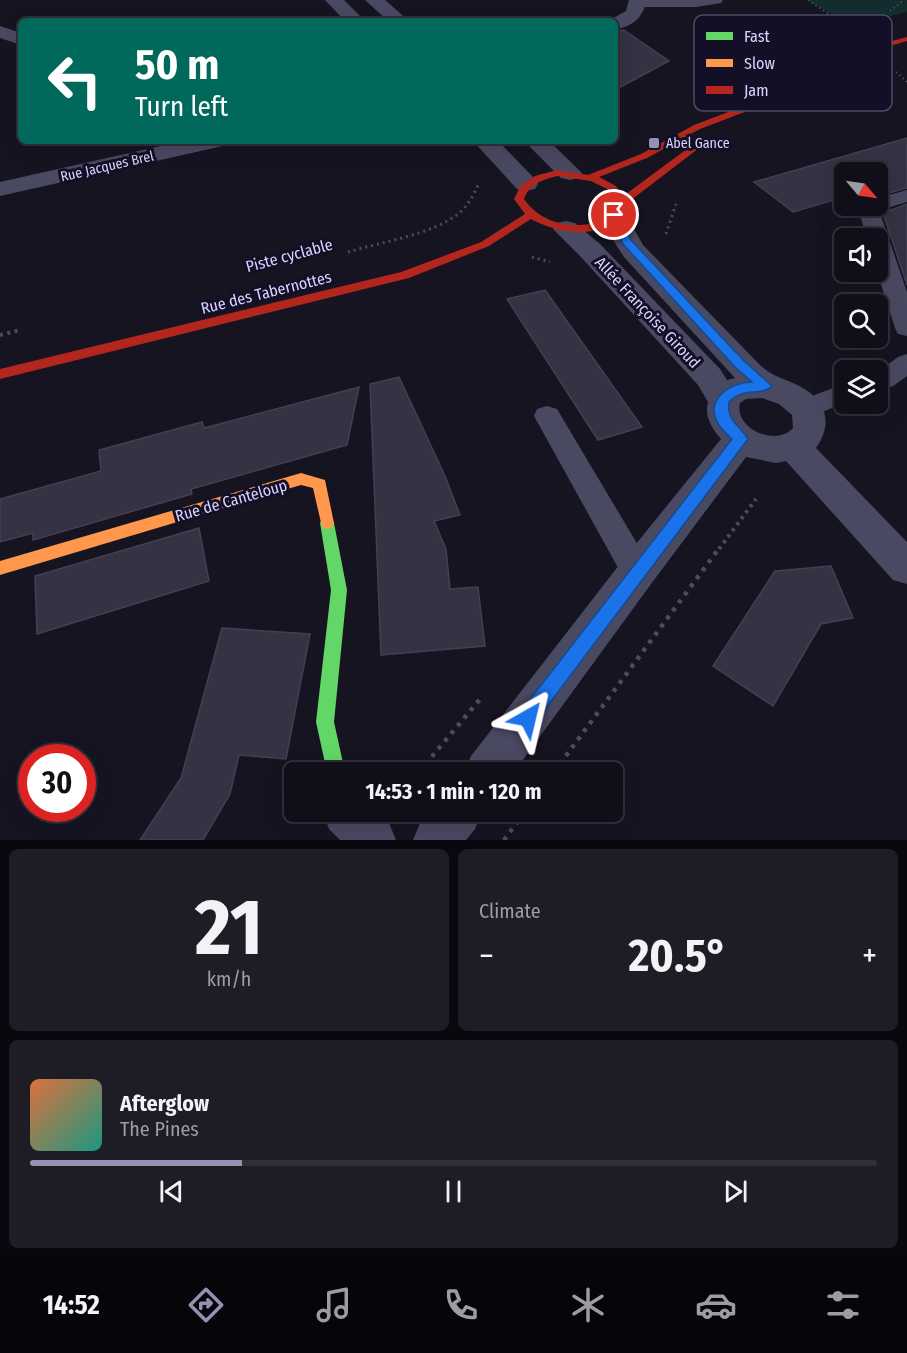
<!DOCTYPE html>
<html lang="en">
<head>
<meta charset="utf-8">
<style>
	body { margin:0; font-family:"Fira Sans Condensed",sans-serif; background:#1e1d26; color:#f1f3f6; height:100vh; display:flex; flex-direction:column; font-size:22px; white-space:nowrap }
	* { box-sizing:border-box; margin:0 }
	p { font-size:20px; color:#9c9ca2 }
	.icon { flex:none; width:33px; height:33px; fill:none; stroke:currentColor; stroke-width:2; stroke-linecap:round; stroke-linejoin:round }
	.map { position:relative; height:840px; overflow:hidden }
	.details { display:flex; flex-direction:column; gap:9px; padding:9px; background:#09080e; flex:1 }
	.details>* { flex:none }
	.guide { position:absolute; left:18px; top:18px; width:600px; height:126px; border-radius:9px; box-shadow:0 6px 24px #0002,0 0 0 2px #302f38; background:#00695c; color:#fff; overflow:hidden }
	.needle { width:39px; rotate:119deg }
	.fabs { position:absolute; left:834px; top:162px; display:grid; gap:12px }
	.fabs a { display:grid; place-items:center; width:54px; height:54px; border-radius:9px; background:#100f19; box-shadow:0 6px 24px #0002,0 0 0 2px #302f38; font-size:30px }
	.speed { position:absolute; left:18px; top:744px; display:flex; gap:12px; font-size:30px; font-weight:700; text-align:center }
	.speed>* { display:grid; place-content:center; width:78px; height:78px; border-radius:50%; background:#100f19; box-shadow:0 6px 24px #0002,0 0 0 2px #302f38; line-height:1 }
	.speed .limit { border:9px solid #d22; background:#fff; color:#111 }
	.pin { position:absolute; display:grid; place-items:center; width:51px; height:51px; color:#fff; margin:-26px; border:3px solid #fff; border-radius:50%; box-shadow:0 2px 6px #0007 }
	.me { position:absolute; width:66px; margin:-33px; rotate:37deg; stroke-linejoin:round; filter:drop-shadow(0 0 4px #0008) }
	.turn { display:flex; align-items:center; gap:21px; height:126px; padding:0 18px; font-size:27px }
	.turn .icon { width:78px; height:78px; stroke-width:2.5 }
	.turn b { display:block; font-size:42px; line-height:51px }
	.big { font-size:45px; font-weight:700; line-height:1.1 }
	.details .card { flex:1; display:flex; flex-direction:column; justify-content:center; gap:9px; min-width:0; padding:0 21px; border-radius:9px; background:#1e1d26 }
	.details .dial { align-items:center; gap:0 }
	.dial b { font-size:78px; line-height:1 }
	.song { display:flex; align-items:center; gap:18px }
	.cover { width:72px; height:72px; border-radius:9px; background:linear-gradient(135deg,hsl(20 70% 55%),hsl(170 70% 35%)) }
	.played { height:6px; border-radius:3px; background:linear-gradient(90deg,#9591b1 25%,#302f38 25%) }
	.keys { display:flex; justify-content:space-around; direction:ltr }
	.heat { display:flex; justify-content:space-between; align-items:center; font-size:33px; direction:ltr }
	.details .tiles { flex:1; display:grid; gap:9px; grid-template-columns:1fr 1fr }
	.card:last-child { grid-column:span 2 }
	.trip { position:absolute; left:284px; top:762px; width:339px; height:60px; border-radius:9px; background:#100f19; box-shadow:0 6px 24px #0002,0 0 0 2px #302f38; font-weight:700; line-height:60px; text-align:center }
	.dock { display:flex; height:96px; justify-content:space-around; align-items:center; background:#06060a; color:#9c9ca2 }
	.dock .icon { width:42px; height:42px }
	.dock .active { color:#9591b1 }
	.dock b { font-size:27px; color:#f1f3f6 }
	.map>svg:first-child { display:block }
	.green { fill:#132c2d }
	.building { fill:#343243; stroke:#433f54; stroke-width:1.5 }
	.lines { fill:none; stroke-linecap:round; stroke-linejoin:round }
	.path-far3 { stroke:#44505f; stroke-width:2; stroke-dasharray:1.5 3; stroke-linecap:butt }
	.path-far2 { stroke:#44505f; stroke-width:3; stroke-dasharray:2 4; stroke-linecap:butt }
	.path-far1 { stroke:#44505f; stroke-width:4; stroke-dasharray:3 4.5; stroke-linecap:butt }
	.path { stroke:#44505f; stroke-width:4.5; stroke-dasharray:4 6; stroke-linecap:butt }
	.lane { fill:#4a4962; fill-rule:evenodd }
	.street { fill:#4a4962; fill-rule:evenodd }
	.fast { fill:#63d668; fill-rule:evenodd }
	.slow { fill:#ff974d; fill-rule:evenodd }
	.jam { fill:#b3261e; fill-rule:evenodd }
	.route { fill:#1a73e8; stroke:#114b97; stroke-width:1.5 }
	.poi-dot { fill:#9591b1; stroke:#130f26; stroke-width:2 }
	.labels { text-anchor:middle; stroke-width:6; stroke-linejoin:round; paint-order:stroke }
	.far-poi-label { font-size:14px; fill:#d9d4ff; stroke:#130f26; text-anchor:start }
	.far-street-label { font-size:14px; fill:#d9d4ff; stroke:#130f26 }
	.street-label { font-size:16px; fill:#d9d4ff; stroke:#130f26 }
	.key { fill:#130f26; stroke:#4e4a67; stroke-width:1.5 }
	.key-label { font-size:16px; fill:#d9d4ff }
</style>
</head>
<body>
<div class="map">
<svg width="907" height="840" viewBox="0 0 907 840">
	<rect width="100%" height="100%" fill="#161421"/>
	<polygon class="green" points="807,0 907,0 907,12 854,26"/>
	<g class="building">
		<polygon points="624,30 669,61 615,90 615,32"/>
		<polygon points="907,138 907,188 878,196 878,172 844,172 844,197 793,212 754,182"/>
		<polygon points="907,204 907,285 883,213"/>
		<polygon points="545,290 642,427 598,440 507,299"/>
		<polygon points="399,377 445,476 460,515 434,521 446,549 450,589 478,587 485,646 381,655 370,384"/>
		<polygon points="359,387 347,445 191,489 192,494 33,540 33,533 0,542 0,499 101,471 99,450 202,422 204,428"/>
		<polygon points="199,528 209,581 37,634 35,576"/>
		<polygon points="831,566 853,618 821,624 773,706 713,666 775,571"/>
		<polygon points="222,628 310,634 286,759 239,755 230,794 203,840 140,840 181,778"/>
	</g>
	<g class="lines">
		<g class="path-far3">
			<polyline points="808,0 844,24"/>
			<polyline points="890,11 904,0"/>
			<polyline points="896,72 907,82"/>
		</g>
		<g class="path-far2">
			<polyline points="666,234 676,204"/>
			<path d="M 348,252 C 381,242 431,235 458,214 C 468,206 474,194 479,183"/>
			<polyline points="532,257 550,262"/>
		</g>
		<g class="path-far1">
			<polyline points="0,335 20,330"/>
			<polyline points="719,549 756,499"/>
		</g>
		<g class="path">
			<polyline points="419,772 481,698"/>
			<polyline points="554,772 720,547"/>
			<polyline points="504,840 525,812"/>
		</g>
		<g class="lane">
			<polygon points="632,0 723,0 721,3 696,7 637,7 632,6 630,3"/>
			<polygon points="907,190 907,202 883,209 880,213 907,292 907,336 898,334 895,328 877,272 878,238 867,238 859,212 864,206 878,206 878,198"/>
			<polygon points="907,354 907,376 893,386 878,391 878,372 898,357"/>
			<polygon points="844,384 844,403 805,419 796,416 792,409 796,402"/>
			<polygon points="547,406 557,409 648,562 653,572 648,582 637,586 626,582 534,416 537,409"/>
		</g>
		<g class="street">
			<polygon points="325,0 344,0 365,21 345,21"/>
			<polygon points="365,0 385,0 409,21 388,21"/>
			<path d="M 629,0 L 647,0 C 642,19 634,25 615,30 L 615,21 L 608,21 L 626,11 Z"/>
			<polygon points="0,26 21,33 21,45 0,38"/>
			<polygon points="183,141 226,141 222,146 214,148 0,196 0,182"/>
			<polygon points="473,141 498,141 535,179 538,184 535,189 526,191 517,189"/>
			<polygon points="524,141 549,141 582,173 579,178 570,180 561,178"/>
			<path d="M 614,207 L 623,210 L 643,245 L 760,365 C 776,380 790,379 806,390 C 829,405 831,427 816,448 L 907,542 L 907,584 L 893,580 L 786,461 L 776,463 L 746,457 L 651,584 L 514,772 L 464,772 L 471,756 L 623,560 L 721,439 C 712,429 704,416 708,402 L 698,385 L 580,256 L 553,229 L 557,223 L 566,221 L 575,223 L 600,244 L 720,369 L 727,380 L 735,378 L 624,257 L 611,237 L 601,215 L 605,210 ZM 762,398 L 779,404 L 792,415 L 793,428 C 776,447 734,429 740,403 L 746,399 Z"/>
			<polygon points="323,812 378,812 389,823 396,840 340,840 329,829"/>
			<polygon points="429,812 481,812 475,829 466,840 413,840 420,823"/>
		</g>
		<polygon class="fast" points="327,517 332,519 334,523 347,590 334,722 345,772 327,772 316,722 331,590 320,523 322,519"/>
		<polygon class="slow" points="301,473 325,480 334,523 332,527 327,529 322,527 313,488 301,485 0,575 0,561"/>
		<path class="jam" d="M 907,37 L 907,41 L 860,55 L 750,110 L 700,129 L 647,158 L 599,177 L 616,186 L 622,197 L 695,143 L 703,145 L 622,207 C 609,243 557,234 531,219 L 489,246 L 409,278 L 0,379 L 0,369 L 401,272 L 481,242 L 525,214 L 514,199 L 521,185 L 535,176 L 557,170 L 588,175 L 641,154 L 694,125 L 744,106 L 854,51 ZM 557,176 L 591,181 L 609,190 C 633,224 555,244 524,199 C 530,183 543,180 557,176 Z"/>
	</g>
	<path class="route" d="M 614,212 L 619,215 L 631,240 L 744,361 L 772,386 C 761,397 743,386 729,402 C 726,420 739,425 748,439 L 745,443 L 534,724 L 528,727 L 521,724 L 519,718 L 521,711 L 732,439 C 728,435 722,430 719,425 C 703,400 730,382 752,382 L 735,367 L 623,244 L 609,215 Z"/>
	<rect class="poi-dot" x="648" y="137" width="12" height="12" rx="3"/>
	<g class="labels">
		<g class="far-poi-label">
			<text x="666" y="148">Abel Gance</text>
		</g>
		<g class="far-street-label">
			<text transform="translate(107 166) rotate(-13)" y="5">Rue Jacques Brel</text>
		</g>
		<g class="street-label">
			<text transform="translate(289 255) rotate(-15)" y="6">Piste cyclable</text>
			<text transform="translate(266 292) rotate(-14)" y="6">Rue des Tabernottes</text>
			<text transform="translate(648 312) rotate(47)" y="6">Allée Françoise Giroud</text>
			<text transform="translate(231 500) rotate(-16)" y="6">Rue de Canteloup</text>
		</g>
	</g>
	<rect x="694" y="15" width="198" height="96" rx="9" class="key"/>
	<rect x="706" y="32" width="27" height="8" fill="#63d668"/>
	<rect x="706" y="59" width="27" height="8" fill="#ff974d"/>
	<rect x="706" y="86" width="27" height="8" fill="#b3261e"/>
	<g class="key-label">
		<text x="744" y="42">Fast</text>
		<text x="744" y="69">Slow</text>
		<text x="744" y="96">Jam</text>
	</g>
</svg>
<div class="fabs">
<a><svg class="needle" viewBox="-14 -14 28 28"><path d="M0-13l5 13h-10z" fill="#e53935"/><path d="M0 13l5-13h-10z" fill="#9c9ca2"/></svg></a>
<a><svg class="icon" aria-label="sound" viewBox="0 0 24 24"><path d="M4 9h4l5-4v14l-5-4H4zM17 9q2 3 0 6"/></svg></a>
<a><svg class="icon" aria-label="search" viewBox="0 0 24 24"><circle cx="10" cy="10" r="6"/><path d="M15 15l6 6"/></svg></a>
<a><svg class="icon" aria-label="layers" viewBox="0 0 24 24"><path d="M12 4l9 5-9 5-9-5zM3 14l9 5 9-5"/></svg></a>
</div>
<div class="speed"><div class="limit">30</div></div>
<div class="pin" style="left:614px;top:215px;background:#d93025"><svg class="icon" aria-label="arrive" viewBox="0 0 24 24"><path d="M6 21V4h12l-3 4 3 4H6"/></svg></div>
<svg class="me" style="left:528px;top:718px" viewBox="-20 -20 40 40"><path d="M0-17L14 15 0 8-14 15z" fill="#1a73e8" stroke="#fff" stroke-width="4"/></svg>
<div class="trip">14:53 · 1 min · 120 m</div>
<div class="guide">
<div class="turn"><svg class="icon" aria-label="left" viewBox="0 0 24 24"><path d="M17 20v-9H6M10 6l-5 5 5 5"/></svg><div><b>50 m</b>Turn left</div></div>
</div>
</div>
<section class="details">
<div class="tiles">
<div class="card dial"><b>21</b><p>km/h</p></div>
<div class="card"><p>Climate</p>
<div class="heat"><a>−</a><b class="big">20.5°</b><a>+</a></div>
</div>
<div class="card">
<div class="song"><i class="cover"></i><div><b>Afterglow</b><p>The Pines</p></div></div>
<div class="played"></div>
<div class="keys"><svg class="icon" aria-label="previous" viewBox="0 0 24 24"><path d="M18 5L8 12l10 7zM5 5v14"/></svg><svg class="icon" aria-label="pause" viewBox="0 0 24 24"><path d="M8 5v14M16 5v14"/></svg><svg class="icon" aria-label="next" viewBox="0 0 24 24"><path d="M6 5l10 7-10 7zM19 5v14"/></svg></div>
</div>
</div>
</section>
<nav class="dock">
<b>14:52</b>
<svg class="icon active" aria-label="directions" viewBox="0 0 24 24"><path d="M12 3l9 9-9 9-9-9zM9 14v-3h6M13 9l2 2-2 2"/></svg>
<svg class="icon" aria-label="music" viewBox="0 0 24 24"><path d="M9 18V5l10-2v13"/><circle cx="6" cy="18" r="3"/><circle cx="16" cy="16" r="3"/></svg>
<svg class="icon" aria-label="phone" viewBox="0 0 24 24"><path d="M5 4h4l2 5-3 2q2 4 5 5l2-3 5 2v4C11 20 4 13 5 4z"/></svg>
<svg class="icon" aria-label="climate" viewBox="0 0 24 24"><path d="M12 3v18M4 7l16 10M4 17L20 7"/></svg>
<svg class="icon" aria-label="car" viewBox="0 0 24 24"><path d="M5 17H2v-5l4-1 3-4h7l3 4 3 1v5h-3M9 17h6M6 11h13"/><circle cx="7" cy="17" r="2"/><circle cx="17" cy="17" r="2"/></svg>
<svg class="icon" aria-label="filters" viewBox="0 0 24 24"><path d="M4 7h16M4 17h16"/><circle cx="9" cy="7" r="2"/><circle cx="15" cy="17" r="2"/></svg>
</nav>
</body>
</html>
